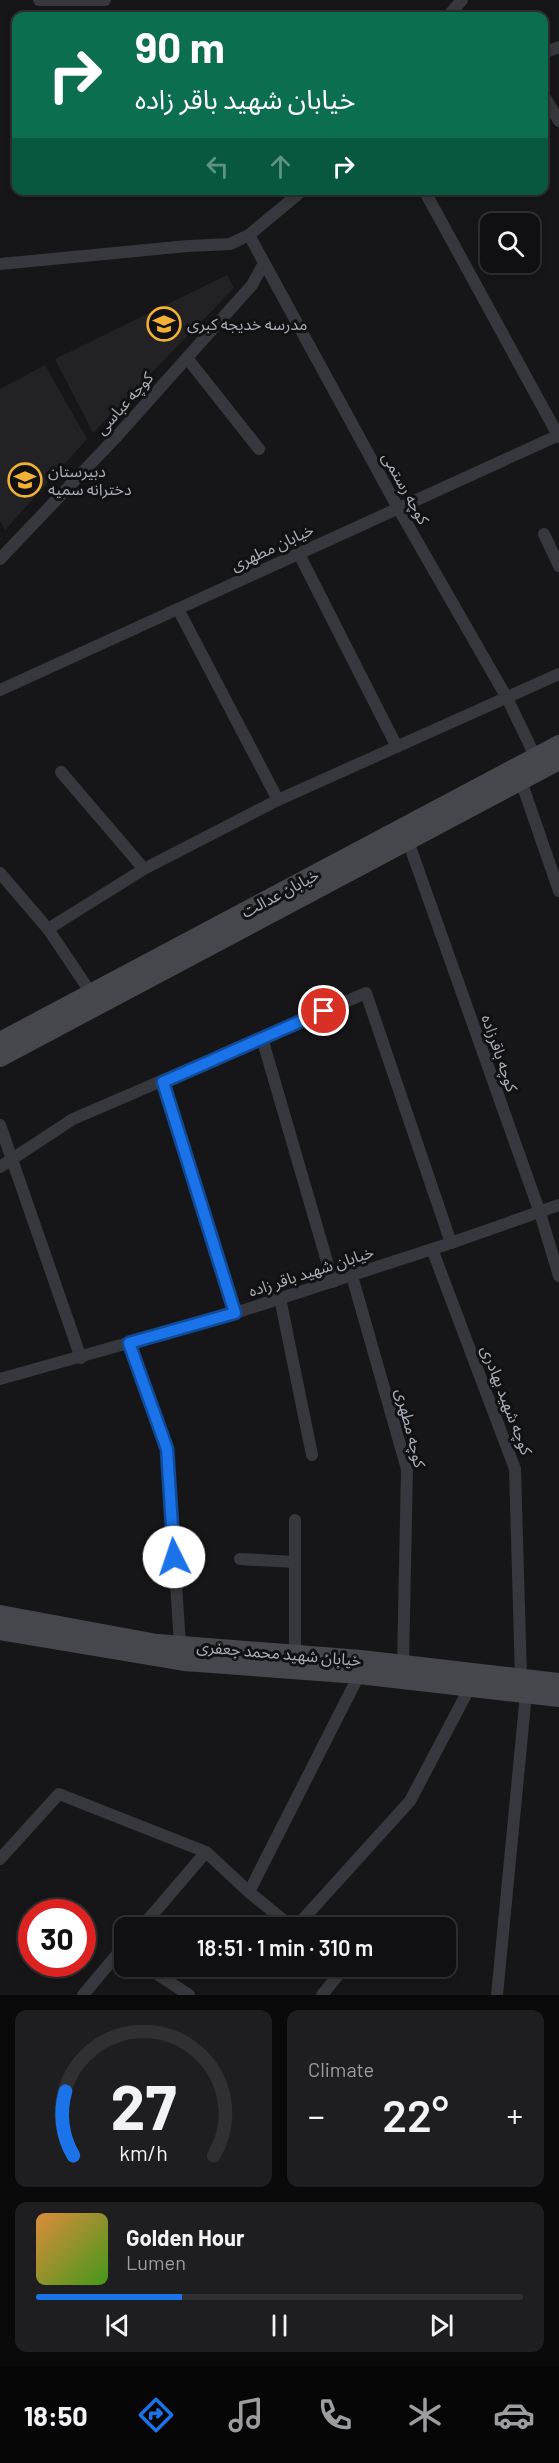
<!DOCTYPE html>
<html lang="en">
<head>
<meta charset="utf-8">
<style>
	body { margin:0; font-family:Barlow,"Noto Sans Arabic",sans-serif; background:#1e1e20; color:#f1f3f6; height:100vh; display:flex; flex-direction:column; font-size:22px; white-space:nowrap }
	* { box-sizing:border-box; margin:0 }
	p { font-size:20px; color:#9c9d9f }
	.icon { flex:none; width:33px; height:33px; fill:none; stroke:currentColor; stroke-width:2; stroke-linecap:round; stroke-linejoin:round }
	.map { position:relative; height:1995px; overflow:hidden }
	.details { display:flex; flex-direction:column; gap:15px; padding:15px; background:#09090a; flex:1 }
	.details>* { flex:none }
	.top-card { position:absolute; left:12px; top:12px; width:536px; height:183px; border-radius:12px; box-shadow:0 3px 9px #0003,0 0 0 2px #303032; background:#0b6e4f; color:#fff; overflow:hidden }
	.buttons { position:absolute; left:480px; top:213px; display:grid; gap:12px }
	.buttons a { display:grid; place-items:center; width:60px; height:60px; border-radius:12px; background:#101012; box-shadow:0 3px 9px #0003,0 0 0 2px #303032; font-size:30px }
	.speed { position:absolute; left:18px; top:1899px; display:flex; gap:12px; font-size:30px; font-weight:700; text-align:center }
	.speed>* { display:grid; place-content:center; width:78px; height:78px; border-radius:50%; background:#101012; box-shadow:0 3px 9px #0003,0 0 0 2px #303032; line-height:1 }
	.speed .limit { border:9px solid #d22; background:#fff; color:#111 }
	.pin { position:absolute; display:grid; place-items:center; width:51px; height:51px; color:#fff; margin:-26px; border:3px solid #fff; border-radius:50%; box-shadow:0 2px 6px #0007 }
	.me { position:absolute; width:66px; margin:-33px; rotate:356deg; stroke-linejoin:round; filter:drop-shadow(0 0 4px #0008) }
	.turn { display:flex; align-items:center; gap:21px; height:126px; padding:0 24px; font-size:27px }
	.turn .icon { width:78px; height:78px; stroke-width:2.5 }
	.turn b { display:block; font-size:42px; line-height:51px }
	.lanes { display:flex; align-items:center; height:57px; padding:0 24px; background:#0003; justify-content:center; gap:30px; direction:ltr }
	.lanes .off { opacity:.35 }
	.big { font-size:45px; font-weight:600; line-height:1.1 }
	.details .widget { flex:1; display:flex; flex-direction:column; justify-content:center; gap:9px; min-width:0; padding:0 21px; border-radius:12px; background:#1e1e20 }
	.details .dial { align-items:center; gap:0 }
	.dial svg { height:156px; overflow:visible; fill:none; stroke:#303032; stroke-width:7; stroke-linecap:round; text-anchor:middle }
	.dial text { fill:#f1f3f6; stroke:none }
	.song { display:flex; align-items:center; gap:18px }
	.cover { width:72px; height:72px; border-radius:9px; background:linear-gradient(135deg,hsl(30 70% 55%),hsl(100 70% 35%)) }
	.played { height:6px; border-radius:3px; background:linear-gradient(90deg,#1a73e8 30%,#303032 30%) }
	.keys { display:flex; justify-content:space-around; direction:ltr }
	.heat { display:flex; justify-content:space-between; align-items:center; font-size:33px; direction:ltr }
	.details .tiles { flex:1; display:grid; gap:15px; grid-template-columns:1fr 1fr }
	.widget:last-child { grid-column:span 2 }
	.trip { position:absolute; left:114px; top:1917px; width:342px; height:60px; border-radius:12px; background:#101012; box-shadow:0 3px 9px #0003,0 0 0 2px #303032; font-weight:600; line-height:60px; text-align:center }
	.dock { display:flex; height:96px; justify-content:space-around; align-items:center; background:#060607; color:#9c9d9f }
	.dock .icon { width:42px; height:42px }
	.dock .selected { color:#1a73e8 }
	.dock b { font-size:27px; color:#f1f3f6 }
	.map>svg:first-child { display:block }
	.built { fill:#222225 }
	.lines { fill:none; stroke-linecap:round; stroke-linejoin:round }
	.street { stroke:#37383d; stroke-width:12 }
	.secondary { stroke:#45474d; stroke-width:18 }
	.route-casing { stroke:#114b97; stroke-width:15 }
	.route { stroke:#1a73e8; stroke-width:10 }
	.labels { text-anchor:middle; stroke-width:6; stroke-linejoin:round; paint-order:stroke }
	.poi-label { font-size:16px; fill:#a8adb8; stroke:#111113; text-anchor:start }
	.street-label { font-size:16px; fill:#a8adb8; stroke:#111113 }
</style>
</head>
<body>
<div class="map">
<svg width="559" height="1995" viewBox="0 0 559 1995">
	<rect width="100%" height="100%" fill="#161618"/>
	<g class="built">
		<polygon points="227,275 234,288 93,433 55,359"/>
		<polygon points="45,365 87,439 5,530 0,521 0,389"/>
	</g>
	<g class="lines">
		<g class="street">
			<polyline points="39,0 105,0"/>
			<polyline points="448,16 462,0"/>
			<polyline points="543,53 559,47"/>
			<polyline points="543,94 559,121"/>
			<polyline points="424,190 559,437"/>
			<polyline points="249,235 398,508 507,698 535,756"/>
			<polyline points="0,264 188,246 230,244 249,235 303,190"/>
			<polyline points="187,358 259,449"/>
			<polyline points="544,534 559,566"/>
			<polyline points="299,554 397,747"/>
			<polyline points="0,559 118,435 252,285 264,263"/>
			<polyline points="178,609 278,800"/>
			<polyline points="0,690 559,435"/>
			<polyline points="61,772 144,869"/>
			<polyline points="521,781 559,891"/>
			<polyline points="408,841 540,1213 559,1276"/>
			<polyline points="0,873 48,929 91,993"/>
			<polyline points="48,929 144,869 278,800 559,674"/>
			<polyline points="262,1038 333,1282"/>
			<polyline points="163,1082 235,1313"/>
			<polyline points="0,1125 81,1358"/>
			<polyline points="0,1167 73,1119 366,993 451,1243"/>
			<polyline points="432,1249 515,1469 521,1677"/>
			<polyline points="352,1276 407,1469 403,1664"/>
			<polyline points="280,1298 312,1455"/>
			<polyline points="129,1343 167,1449 180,1644"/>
			<polyline points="0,1379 235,1313 451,1243 559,1205"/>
			<polyline points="240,1559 295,1562"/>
			<polyline points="295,1655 295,1520"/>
			<polyline points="0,1859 59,1794 206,1852 249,1892 293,1928"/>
			<polyline points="249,1892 359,1675"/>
			<polyline points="141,1928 206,1852"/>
			<polyline points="295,1928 410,1801 470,1687"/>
			<polyline points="145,1966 189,1995"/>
			<polyline points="83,1995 124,1946"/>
			<polyline points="322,1995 339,1974 332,1966"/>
			<polyline points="497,1995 526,1694"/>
		</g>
		<g class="secondary">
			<polyline points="0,1041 559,744"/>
			<polyline points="0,1058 559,761"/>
			<polyline points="0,1614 157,1643 361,1659 559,1682"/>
			<polyline points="0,1631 184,1662 359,1675 559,1698"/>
		</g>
	</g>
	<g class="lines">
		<defs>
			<polyline id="route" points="174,1557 167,1449 129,1343 235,1313 163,1082 324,1011"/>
		</defs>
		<use href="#route" class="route-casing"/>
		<use href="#route" class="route"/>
	</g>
	<defs>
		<symbol id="school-ring" viewBox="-11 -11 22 22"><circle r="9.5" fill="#111113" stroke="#f2b134" stroke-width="1.5"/><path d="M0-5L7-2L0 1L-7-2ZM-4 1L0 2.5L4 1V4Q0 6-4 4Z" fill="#f2b134"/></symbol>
	</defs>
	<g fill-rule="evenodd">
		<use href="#school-ring" x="145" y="305" width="38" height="38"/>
		<use href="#school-ring" x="6" y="461" width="38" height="38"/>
	</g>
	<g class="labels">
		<g class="poi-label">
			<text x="187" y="330">مدرسه خدیجه کبری</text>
			<text x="48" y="477">دبیرستان<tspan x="48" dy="18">دخترانه سمیه</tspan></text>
		</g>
		<g class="street-label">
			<text transform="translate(124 403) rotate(-48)" y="6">کوچه عباسی</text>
			<text transform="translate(406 488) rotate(61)" y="6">کوچه رستمی</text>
			<text transform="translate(272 547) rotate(-25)" y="6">خیابان مطهری</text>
			<text transform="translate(280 893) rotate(-28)" y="6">خیابان عدالت</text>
			<text transform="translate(500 1053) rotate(71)" y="6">کوچه باقرزاده</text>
			<text transform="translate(311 1271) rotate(-18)" y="6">خیابان شهید باقر زاده</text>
			<text transform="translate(507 1400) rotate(69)" y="6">کوچه شهید بهادری</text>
			<text transform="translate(411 1428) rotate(76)" y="6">کوچه مطهری</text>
			<text transform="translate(279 1653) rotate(5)" y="6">خیابان شهید محمد جعفری</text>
		</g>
	</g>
</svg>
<div class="buttons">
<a><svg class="icon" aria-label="search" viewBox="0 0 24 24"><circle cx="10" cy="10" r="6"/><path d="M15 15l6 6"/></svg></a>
</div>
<div class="speed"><div class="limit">30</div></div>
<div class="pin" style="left:324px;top:1011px;background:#d93025"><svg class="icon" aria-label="arrive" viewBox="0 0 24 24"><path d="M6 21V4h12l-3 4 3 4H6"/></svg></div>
<svg class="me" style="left:174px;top:1557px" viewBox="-20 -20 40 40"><circle r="19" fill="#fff"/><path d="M0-13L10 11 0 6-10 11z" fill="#1a73e8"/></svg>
<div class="trip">18:51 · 1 min · 310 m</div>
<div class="top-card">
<div class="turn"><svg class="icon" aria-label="right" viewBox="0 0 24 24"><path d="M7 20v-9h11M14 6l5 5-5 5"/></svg><div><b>90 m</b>خیابان شهید باقر زاده</div></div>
<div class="lanes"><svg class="icon off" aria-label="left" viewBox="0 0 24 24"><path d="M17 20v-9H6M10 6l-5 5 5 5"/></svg><svg class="icon off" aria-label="ahead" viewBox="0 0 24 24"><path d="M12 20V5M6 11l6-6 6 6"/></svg><svg class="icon" aria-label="right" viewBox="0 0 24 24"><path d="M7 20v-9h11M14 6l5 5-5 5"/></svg></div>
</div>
</div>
<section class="details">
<div class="tiles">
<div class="widget dial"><svg viewBox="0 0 100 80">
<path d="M14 69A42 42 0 1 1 86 69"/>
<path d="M14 69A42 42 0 0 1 10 36" stroke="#1a73e8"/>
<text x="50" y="56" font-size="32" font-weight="700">27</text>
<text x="50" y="72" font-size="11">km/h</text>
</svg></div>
<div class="widget"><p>Climate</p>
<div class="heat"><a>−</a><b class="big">22°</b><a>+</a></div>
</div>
<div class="widget">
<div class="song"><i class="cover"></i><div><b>Golden Hour</b><p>Lumen</p></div></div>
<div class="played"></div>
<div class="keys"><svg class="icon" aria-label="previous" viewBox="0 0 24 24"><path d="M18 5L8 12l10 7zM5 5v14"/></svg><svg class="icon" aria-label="pause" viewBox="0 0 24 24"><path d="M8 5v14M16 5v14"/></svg><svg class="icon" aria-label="next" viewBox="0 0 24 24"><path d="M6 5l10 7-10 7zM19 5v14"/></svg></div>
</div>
</div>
</section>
<nav class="dock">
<b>18:50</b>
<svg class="icon selected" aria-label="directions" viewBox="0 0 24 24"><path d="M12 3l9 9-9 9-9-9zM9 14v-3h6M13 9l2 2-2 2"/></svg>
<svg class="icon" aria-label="music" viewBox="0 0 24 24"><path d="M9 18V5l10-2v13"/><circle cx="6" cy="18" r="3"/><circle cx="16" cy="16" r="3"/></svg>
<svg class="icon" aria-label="phone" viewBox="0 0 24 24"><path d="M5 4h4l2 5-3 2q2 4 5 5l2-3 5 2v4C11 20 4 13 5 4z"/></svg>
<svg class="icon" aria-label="climate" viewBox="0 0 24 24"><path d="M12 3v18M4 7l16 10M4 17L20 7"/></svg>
<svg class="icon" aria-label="car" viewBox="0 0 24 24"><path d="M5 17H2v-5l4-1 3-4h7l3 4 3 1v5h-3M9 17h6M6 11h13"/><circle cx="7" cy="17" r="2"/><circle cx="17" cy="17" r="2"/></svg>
</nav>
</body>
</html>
